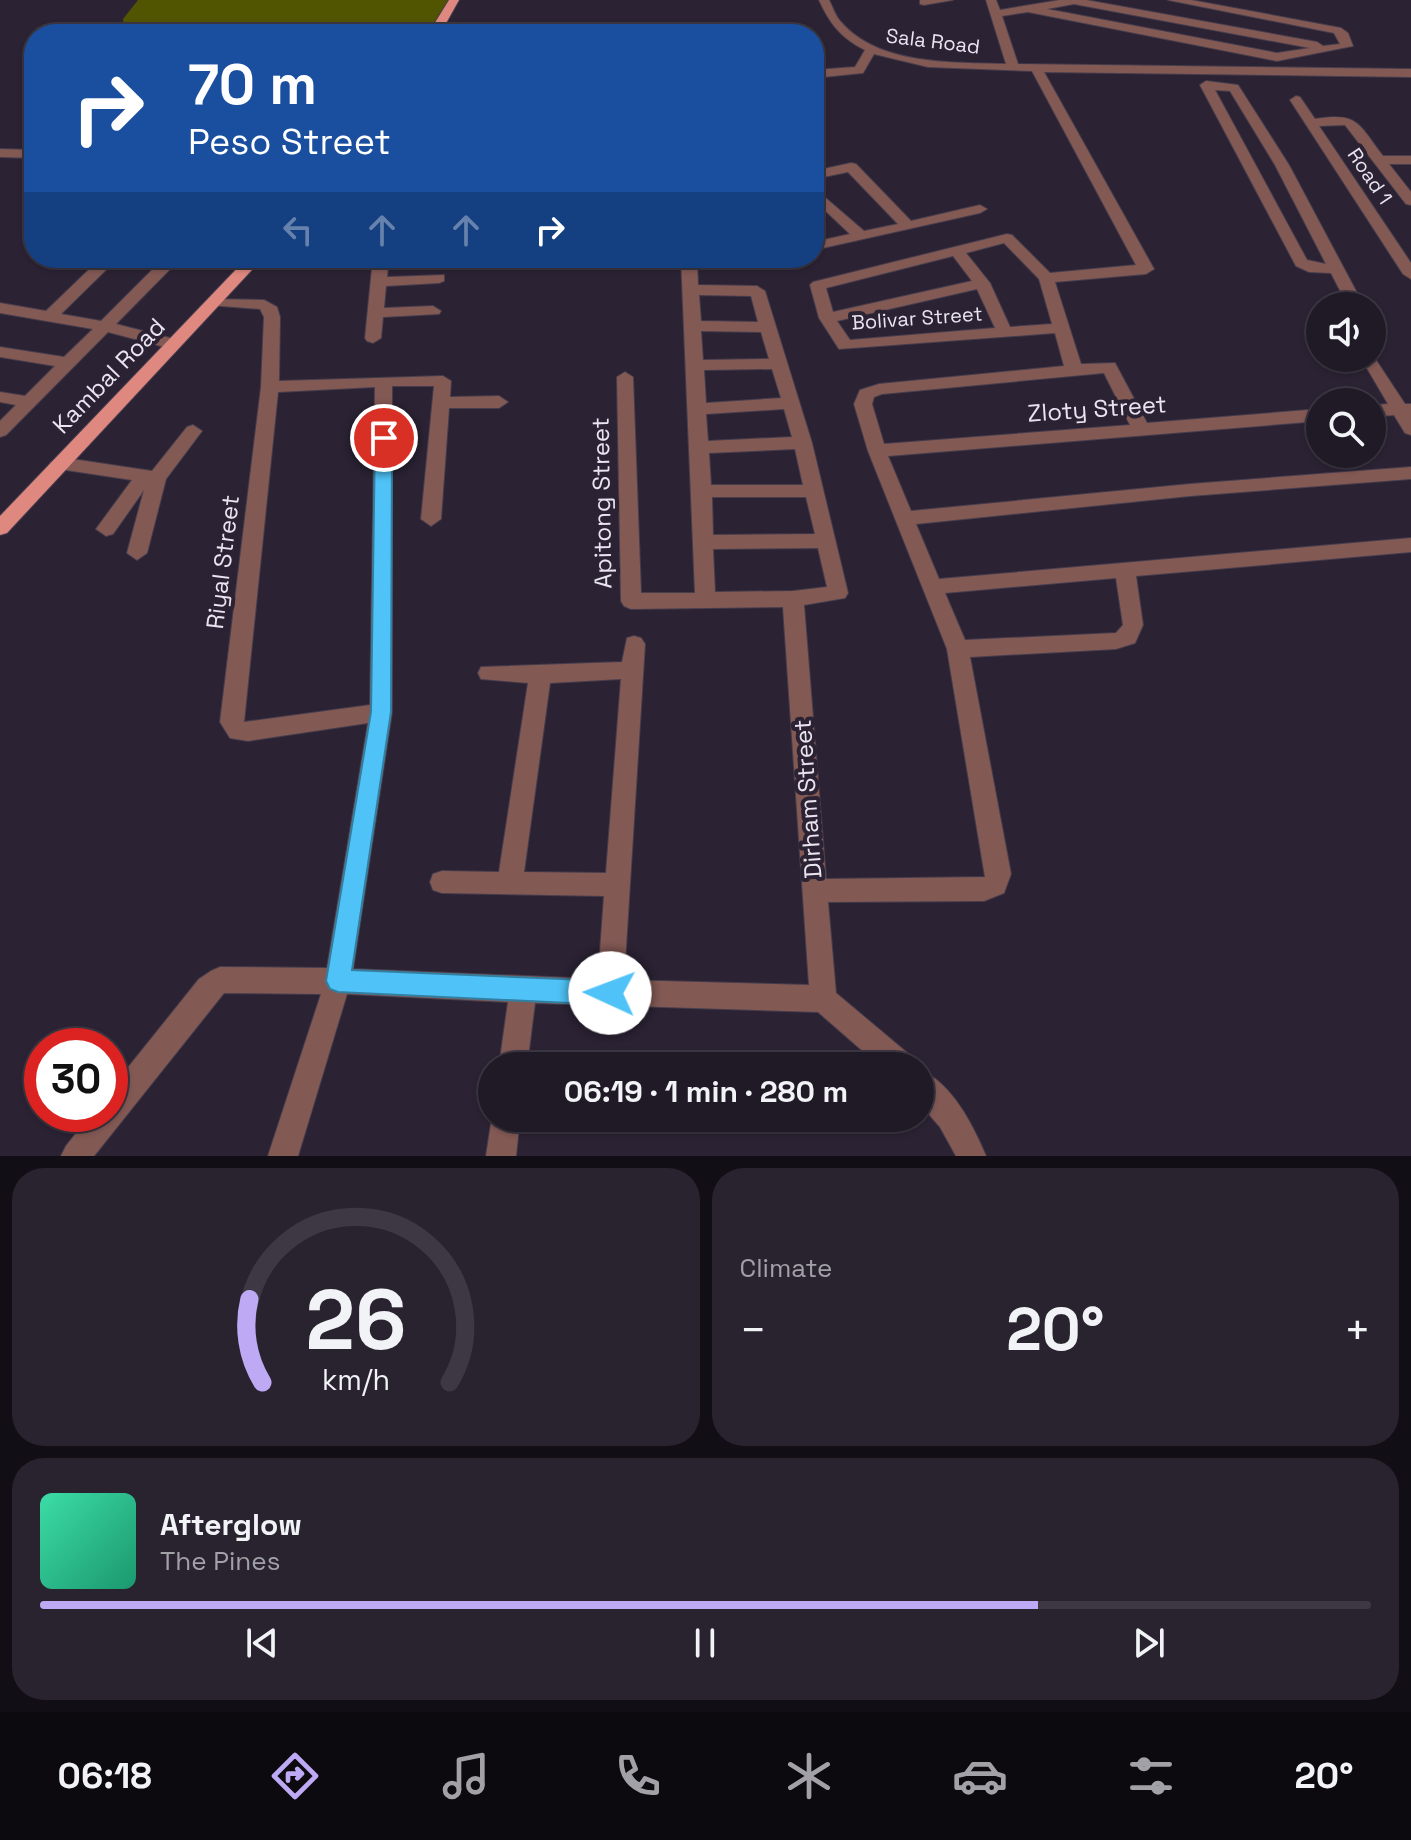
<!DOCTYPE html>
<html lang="en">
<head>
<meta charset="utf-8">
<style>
	body { margin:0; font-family:"Space Grotesk",sans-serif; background:#28232e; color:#f1f3f6; height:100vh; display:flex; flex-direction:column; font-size:30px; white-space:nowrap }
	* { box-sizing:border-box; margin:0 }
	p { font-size:26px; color:#a2a1a7 }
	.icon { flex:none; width:44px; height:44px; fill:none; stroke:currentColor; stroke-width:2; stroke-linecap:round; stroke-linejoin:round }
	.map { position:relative; height:1156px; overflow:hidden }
	.drawer { display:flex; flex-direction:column; gap:12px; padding:12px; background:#120e15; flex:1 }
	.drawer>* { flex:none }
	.guide { position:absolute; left:24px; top:24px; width:800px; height:244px; border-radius:32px; box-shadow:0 2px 6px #0004,0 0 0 2px #3d3843; background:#1a4fa0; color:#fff; overflow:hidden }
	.fabs { position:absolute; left:1306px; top:292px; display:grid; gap:16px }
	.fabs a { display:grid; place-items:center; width:80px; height:80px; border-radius:50%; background:#201a26; box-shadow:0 2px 6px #0004,0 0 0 2px #3d3843; font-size:40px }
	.speed { position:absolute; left:24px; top:1028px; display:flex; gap:16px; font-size:40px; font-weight:700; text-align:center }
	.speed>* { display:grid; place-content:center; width:104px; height:104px; border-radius:50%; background:#201a26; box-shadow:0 2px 6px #0004,0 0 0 2px #3d3843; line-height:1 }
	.speed .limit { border:12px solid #d22; background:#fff; color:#111 }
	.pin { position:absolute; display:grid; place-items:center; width:68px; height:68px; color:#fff; margin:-34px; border:4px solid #fff; border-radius:50%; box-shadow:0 2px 8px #0007 }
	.me { position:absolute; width:88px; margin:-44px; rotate:272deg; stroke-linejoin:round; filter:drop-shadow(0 0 6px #0008) }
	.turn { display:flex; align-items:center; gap:28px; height:168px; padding:0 32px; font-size:36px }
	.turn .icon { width:104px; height:104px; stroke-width:2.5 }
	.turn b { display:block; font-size:56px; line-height:68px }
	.lanes { display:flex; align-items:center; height:76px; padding:0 32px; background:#0003; justify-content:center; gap:40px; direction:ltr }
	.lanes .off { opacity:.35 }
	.big { font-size:60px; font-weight:700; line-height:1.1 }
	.drawer .card { flex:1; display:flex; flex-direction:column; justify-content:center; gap:12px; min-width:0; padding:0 28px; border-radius:32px; background:#28232e }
	.drawer .dial { align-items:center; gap:0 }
	.dial svg { height:208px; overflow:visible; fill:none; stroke:#3d3843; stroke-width:7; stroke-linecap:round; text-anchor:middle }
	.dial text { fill:#f1f3f6; stroke:none }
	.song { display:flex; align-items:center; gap:24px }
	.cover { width:96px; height:96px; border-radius:12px; background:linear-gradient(135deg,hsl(160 70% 55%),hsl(160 70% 35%)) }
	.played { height:8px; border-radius:4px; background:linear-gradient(90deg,#bea9f5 75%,#3d3843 75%) }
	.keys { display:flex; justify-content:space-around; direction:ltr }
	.heat { display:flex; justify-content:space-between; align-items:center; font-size:44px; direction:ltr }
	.drawer .tiles { flex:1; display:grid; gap:12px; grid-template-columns:1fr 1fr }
	.card:last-child { grid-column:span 2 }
	.trip { position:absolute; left:478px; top:1052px; width:456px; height:80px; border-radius:40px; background:#201a26; box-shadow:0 2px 6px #0004,0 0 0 2px #3d3843; font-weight:700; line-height:80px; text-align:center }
	.tab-bar { display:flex; height:128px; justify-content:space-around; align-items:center; background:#0d0a0f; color:#a2a1a7 }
	.tab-bar .icon { width:56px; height:56px }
	.tab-bar .on { color:#bea9f5 }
	.tab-bar b { font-size:36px; color:#f1f3f6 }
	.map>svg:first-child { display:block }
	.green { fill:#515400 }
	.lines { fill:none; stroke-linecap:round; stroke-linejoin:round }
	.minor-casing { stroke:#463d4d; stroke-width:2 }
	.major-casing { stroke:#463d4d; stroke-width:2 }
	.minor { fill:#835954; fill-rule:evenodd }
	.major { fill:#df8880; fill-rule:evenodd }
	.route { fill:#4fc3f7; stroke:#337fa1; stroke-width:2 }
	.labels { text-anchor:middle; stroke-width:8; stroke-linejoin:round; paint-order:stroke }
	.far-street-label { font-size:20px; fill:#eae4f0; stroke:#2b2233 }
	.street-label { font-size:24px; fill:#eae4f0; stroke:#2b2233 }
</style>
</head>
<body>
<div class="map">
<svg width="1411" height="1156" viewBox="0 0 1411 1156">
	<rect width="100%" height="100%" fill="#2b2233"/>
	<polygon class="green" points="138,0 451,0 431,34 124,34 123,19"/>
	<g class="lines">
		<defs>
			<g id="minor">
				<path d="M 819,0 L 829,0 C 833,7 835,16 841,22 C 879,66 953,62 1006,64 L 986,0 L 996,0 L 1000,10 L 1060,0 L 1086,0 L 1317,42 L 1323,46 L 1340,44 L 1334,33 L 1168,0 L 1191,0 L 1341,28 L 1348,33 L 1353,46 L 1277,61 L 1028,12 L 1002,16 L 1018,64 L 1411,69 L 1411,77 L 1044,72 L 1154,269 L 1146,274 L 1055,282 L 1081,364 L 1115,363 L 1147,423 L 1320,409 L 1320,421 L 888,456 L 911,511 L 1190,484 L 1411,467 L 1411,479 L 1190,496 L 916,524 L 939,579 L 1411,538 L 1411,552 L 1136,576 L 1143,625 L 1135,643 L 1116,649 L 970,657 L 1011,874 L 1004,893 L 984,901 L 828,902 L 836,993 L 911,1056 L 915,1066 L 880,1066 L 818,1012 L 535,1003 L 527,1066 L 499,1066 L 508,1002 L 347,994 L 298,1156 L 268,1156 L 321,994 L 224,993 L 94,1156 L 61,1156 L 66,1146 L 91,1114 L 110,1114 L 110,1090 L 199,979 L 211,971 L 220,967 L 327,968 L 368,723 L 248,741 L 230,738 L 220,722 L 261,387 L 264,317 L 260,309 L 208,305 L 208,299 L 264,300 L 277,307 L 280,317 L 279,381 L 443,376 L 451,381 L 450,397 L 499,396 L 508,402 L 499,408 L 449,408 L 441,519 L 431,526 L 421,519 L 434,386 L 392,386 L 392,712 L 353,969 L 598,979 L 604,896 L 442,893 L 433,890 L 430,882 L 433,874 L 442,871 L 499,872 L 528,683 L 481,679 L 478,673 L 481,667 L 622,662 L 627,638 L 634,636 L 641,638 L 645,644 L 624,980 L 809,985 L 783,607 L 631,609 L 624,606 L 621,601 L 617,377 L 625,372 L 633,377 L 641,593 L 695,593 L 681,258 L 697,258 L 698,285 L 757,286 L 765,291 L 812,443 L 848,593 L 845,598 L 804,605 L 826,879 L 985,877 L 947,649 L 868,451 L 854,404 L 860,390 L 879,384 L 1064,366 L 1055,333 L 839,349 L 819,318 L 810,285 L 813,282 L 1007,234 L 1012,235 L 1050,273 L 1136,265 L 1032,71 L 928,67 L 874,54 L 863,73 L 814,78 L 814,70 L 855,67 L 865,50 C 841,38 830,24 819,0 ZM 1074,4 L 1310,48 L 1277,53 L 1047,9 ZM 1004,243 L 1039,279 L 1052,324 L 1010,327 L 990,283 L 966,253 ZM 953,256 L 972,281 L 833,312 L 826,288 ZM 977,289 L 995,328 L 850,340 L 837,321 ZM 699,295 L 751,296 L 758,322 L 701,321 ZM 701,331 L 761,332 L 769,359 L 703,360 ZM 772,369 L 781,398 L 706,403 L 704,370 ZM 1104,373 L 1130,425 L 884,444 L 872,404 L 874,397 L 882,394 ZM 375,387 L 370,705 L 244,722 L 278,392 ZM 784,409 L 792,437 L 708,441 L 706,414 ZM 795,449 L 803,485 L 711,485 L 709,453 ZM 712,497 L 806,497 L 815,534 L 713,535 ZM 818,548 L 827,587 L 793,591 L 715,592 L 713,549 ZM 1116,578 L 1123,625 L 1116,633 L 965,640 L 945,593 ZM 621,679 L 606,873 L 524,872 L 550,683 Z"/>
				<polygon points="920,0 953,0 924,5 920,4"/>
				<path d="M 1206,81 L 1238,85 L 1289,165 L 1364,306 L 1348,306 L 1331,273 L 1309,272 L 1296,266 L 1200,85 ZM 1215,90 L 1230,91 L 1275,165 L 1326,264 L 1307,260 Z"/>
				<path d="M 1296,96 L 1300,97 L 1315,119 C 1359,112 1358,124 1383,156 L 1411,156 L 1411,164 L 1389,164 L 1411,192 L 1411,205 L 1406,204 L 1345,125 L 1319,126 L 1411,263 L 1411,279 L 1403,274 L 1290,100 Z"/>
				<polygon points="0,149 34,150 34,158 0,157"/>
				<polygon points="851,163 856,164 911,221 980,205 987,209 980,213 814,250 814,242 850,234 814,200 814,188 864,231 898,224 848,172 814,179 814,171"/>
				<polygon points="101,258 118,258 61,314 101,321 164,258 181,258 116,324 178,340 180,344 172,349 108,332 6,435 0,437 0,421 16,405 0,402 0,392 25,396 55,366 0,357 0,347 64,357 93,329 0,313 0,303 46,311"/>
				<polygon points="373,258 389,258 387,277 444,275 444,281 439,283 386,286 384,308 433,306 441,311 439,314 383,317 381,338 373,343 367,341 365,338"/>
				<polygon points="1372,354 1405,404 1411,404 1411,435 1405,433 1394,415 1372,417 1372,405 1388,404 1361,358 1372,358"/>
				<polygon points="193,425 202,431 166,479 147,553 137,560 127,553 144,490 113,534 106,536 96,529 132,480 59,469 50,463 59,457 152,471 187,427"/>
				<path d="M 920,1070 C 952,1083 973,1125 986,1156 L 956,1156 L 940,1127 L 920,1104 Z"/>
				<polygon points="492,1117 520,1118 516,1156 486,1156"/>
			</g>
			<g id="major">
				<polygon points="449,0 459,0 440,34 428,34"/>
				<polygon points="247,258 263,258 7,533 0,535 0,516"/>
			</g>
		</defs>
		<use href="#minor" class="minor-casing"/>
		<use href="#major" class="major-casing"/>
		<use href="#minor" class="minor"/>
		<use href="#major" class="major"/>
	</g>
	<polygon class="route" points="384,433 392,438 391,712 352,970 610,981 619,985 622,993 619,1002 610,1005 338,992 330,989 326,981 371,712 375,438"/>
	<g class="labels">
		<g class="far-street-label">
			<text transform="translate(933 41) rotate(7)" y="7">Sala Road</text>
			<text transform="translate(1370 176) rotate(56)" y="7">Road 1</text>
			<text transform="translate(917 318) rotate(-4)" y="7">Bolivar Street</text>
		</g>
		<g class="street-label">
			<text transform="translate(109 376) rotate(-46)" y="8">Kambal Road</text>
			<text transform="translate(1097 409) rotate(-4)" y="8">Zloty Street</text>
			<text transform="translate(602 503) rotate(-91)" y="8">Apitong Street</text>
			<text transform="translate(223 562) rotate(-83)" y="8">Riyal Street</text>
			<text transform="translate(808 799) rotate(-94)" y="8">Dirham Street</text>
		</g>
	</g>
</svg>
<div class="fabs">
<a><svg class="icon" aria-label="sound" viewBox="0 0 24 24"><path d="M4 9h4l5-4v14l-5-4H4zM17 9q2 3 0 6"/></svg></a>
<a><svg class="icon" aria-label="search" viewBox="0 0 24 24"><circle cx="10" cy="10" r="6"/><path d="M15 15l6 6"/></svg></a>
</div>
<div class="speed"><div class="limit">30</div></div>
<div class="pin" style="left:384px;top:438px;background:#d93025"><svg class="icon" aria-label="arrive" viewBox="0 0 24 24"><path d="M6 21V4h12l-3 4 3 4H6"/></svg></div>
<svg class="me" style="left:610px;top:993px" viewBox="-20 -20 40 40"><circle r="19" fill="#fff"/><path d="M0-13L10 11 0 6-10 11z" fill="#4fc3f7"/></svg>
<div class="trip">06:19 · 1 min · 280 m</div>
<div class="guide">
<div class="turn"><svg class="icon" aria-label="right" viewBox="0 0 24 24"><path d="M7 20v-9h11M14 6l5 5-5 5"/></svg><div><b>70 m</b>Peso Street</div></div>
<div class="lanes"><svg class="icon off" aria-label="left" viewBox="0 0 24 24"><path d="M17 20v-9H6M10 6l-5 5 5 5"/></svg><svg class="icon off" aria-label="ahead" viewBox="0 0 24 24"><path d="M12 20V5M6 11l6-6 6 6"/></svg><svg class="icon off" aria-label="ahead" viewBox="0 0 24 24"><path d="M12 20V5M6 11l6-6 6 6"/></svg><svg class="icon" aria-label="right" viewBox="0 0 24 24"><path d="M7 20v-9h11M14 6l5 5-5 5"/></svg></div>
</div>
</div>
<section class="drawer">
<div class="tiles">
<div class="card dial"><svg viewBox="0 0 100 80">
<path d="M14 69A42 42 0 1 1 86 69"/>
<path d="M14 69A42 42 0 0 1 9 37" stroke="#bea9f5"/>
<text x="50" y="56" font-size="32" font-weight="700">26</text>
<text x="50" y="72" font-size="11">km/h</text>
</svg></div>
<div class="card"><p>Climate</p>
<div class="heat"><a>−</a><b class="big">20°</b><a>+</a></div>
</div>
<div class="card">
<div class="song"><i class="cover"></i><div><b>Afterglow</b><p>The Pines</p></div></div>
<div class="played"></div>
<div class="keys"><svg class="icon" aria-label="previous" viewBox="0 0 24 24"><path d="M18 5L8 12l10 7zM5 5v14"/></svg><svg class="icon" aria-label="pause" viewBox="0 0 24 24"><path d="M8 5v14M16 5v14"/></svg><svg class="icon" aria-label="next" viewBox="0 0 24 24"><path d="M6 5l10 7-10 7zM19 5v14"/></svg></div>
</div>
</div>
</section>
<nav class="tab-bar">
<b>06:18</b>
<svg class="icon on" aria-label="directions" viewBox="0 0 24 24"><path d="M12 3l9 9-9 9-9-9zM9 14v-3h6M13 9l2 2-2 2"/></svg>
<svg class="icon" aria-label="music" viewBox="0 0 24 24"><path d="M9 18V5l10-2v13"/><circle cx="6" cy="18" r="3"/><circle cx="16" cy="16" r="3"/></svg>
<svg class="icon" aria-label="phone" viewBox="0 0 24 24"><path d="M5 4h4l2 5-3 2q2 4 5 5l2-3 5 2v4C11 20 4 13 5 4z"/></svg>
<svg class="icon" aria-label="climate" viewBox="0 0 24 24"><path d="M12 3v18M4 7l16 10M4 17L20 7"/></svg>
<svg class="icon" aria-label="car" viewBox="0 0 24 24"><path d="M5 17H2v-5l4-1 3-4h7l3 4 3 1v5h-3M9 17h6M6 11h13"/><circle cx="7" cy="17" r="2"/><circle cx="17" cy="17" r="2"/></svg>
<svg class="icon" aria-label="filters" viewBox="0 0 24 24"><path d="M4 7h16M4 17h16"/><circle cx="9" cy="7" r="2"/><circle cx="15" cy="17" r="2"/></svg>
<b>20°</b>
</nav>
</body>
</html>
